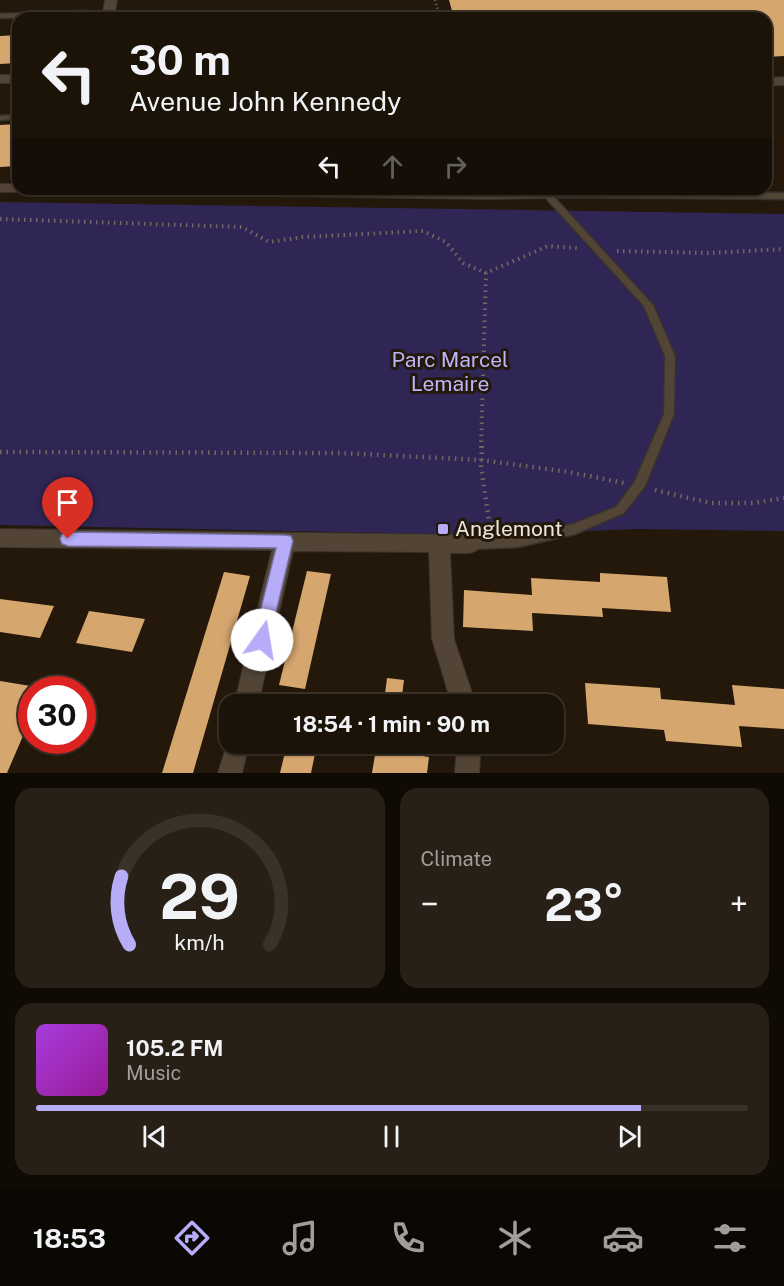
<!DOCTYPE html>
<html lang="en">
<head>
<meta charset="utf-8">
<style>
	body { margin:0; font-family:"Public Sans",sans-serif; background:#282016; color:#f1f3f6; height:100vh; display:flex; flex-direction:column; font-size:22px; white-space:nowrap }
	* { box-sizing:border-box; margin:0 }
	p { font-size:20px; color:#a09e9c }
	.icon { flex:none; width:33px; height:33px; fill:none; stroke:currentColor; stroke-width:2; stroke-linecap:round; stroke-linejoin:round }
	.map { position:relative; height:773px; overflow:hidden }
	.panel { display:flex; flex-direction:column; gap:15px; padding:15px; background:#0f0a04; flex:1 }
	.panel>* { flex:none }
	.top-card { position:absolute; left:12px; top:12px; width:760px; height:183px; border-radius:18px; box-shadow:0 2px 4px #0004,0 0 0 2px #393229; background:#1b1208; color:#f1f3f6; overflow:hidden }
	.speed { position:absolute; left:18px; top:676px; display:flex; gap:12px; font-size:30px; font-weight:700; text-align:center }
	.speed>* { display:grid; place-content:center; width:78px; height:78px; border-radius:50%; background:#1b1208; box-shadow:0 2px 4px #0004,0 0 0 2px #393229; line-height:1 }
	.speed .limit { border:9px solid #d22; background:#fff; color:#111 }
	.pin { position:absolute; display:grid; place-items:center; width:51px; height:51px; color:#fff; margin:-62px -26px; border-radius:50% 50% 50% 0; rotate:-45deg; box-shadow:0 0 6px #0007 }
	.pin .icon { rotate:45deg }
	.me { position:absolute; width:66px; margin:-33px; rotate:13deg; stroke-linejoin:round; filter:drop-shadow(0 0 4px #0008) }
	.turn { display:flex; align-items:center; gap:21px; height:126px; padding:0 18px; font-size:27px }
	.turn .icon { width:78px; height:78px; stroke-width:2.5 }
	.turn b { display:block; font-size:42px; line-height:51px }
	.lanes { display:flex; align-items:center; height:57px; padding:0 18px; background:#0003; justify-content:center; gap:30px; direction:ltr }
	.lanes .off { opacity:.35 }
	.big { font-size:45px; font-weight:700; line-height:1.1 }
	.panel .tile { flex:1; display:flex; flex-direction:column; justify-content:center; gap:9px; min-width:0; padding:0 21px; border-radius:18px; background:#282016 }
	.panel .dial { align-items:center; gap:0 }
	.dial svg { height:156px; overflow:visible; fill:none; stroke:#393229; stroke-width:7; stroke-linecap:round; text-anchor:middle }
	.dial text { fill:#f1f3f6; stroke:none }
	.song { display:flex; align-items:center; gap:18px }
	.cover { width:72px; height:72px; border-radius:9px; background:linear-gradient(135deg,hsl(280 70% 55%),hsl(300 70% 35%)) }
	.played { height:6px; border-radius:3px; background:linear-gradient(90deg,#b6acf8 85%,#393229 85%) }
	.keys { display:flex; justify-content:space-around; direction:ltr }
	.heat { display:flex; justify-content:space-between; align-items:center; font-size:33px; direction:ltr }
	.panel .tiles { flex:1; display:grid; gap:15px; grid-template-columns:1fr 1fr }
	.tile:last-child { grid-column:span 2 }
	.trip { position:absolute; left:219px; top:694px; width:345px; height:60px; border-radius:18px; background:#1b1208; box-shadow:0 2px 4px #0004,0 0 0 2px #393229; font-weight:700; line-height:60px; text-align:center }
	.tabs { display:flex; height:96px; justify-content:space-around; align-items:center; background:#0b0703; color:#a09e9c }
	.tabs .icon { width:42px; height:42px }
	.tabs .current { color:#b6acf8 }
	.tabs b { font-size:27px; color:#f1f3f6 }
	.map>svg:first-child { display:block }
	.green { fill:#2f2655 }
	.building { fill:#d6a66f }
	.lines { fill:none; stroke-linecap:round; stroke-linejoin:round }
	.service-casing { stroke:#39312c; stroke-width:3 }
	.minor-casing { stroke:#39312c; stroke-width:2 }
	.path-far2 { stroke:#74695e; stroke-width:3; stroke-dasharray:1 3; stroke-linecap:butt }
	.path-far1 { stroke:#74695e; stroke-width:4; stroke-dasharray:1.5 4.5; stroke-linecap:butt }
	.path { stroke:#74695e; stroke-width:4.5; stroke-dasharray:1.5 5; stroke-linecap:butt }
	.service { fill:#524536; fill-rule:evenodd }
	.minor { fill:#524536; fill-rule:evenodd }
	.route { fill:#b6acf8; stroke:#7670a1; stroke-width:1.5 }
	.poi-dot { fill:#b6acf8; stroke:#24180b; stroke-width:2 }
	.labels { text-anchor:middle; stroke-width:6; stroke-linejoin:round; paint-order:stroke }
	.park-label { font-size:21px; fill:#bdb5fa; stroke:#24180b }
	.poi-label { font-size:21px; fill:#eee6dd; stroke:#24180b; text-anchor:start }
</style>
</head>
<body>
<div class="map">
<svg width="784" height="773" viewBox="0 0 784 773">
	<rect width="100%" height="100%" fill="#24180b"/>
	<polygon class="green" points="0,202 784,214 784,531 637,529 483,535 0,525"/>
	<g class="building">
		<polygon points="449,0 784,0 784,56 766,57 766,18 454,18"/>
		<polygon points="18,35 18,63 0,64 0,36"/>
		<polygon points="18,124 18,166 0,167 0,125"/>
		<polygon points="307,571 331,574 305,689 279,685"/>
		<polygon points="224,572 250,576 193,773 162,773"/>
		<polygon points="600,573 667,577 671,612 602,608 603,617 532,613 533,631 463,627 464,590 532,595 531,578 600,582"/>
		<polygon points="0,599 54,606 40,638 0,632"/>
		<polygon points="89,611 145,619 132,652 76,643"/>
		<polygon points="387,678 404,680 402,696 385,694"/>
		<polygon points="0,681 43,688 42,690 32,690 32,715 7,773 0,773"/>
		<polygon points="585,683 660,688 661,699 735,705 732,685 784,689 784,729 739,726 742,747 666,741 664,730 588,724"/>
		<polygon points="287,744 317,744 311,773 280,773"/>
		<polygon points="376,749 429,757 427,773 372,773"/>
	</g>
	<g class="lines">
		<defs>
			<g id="service">
				<polygon points="86,11 103,18 94,18 85,15 0,18 0,14"/>
				<polygon points="18,115 18,119 0,120 0,116"/>
				<polygon points="547,191 784,193 784,199 554,197 653,305 675,356 674,414 645,486 624,513 575,534 518,547 470,549 466,548 464,544 466,540 470,539 518,537 573,524 616,507 634,483 664,414 665,356 644,306 544,196 544,192"/>
			</g>
			<g id="minor">
				<polygon points="105,0 117,0 114,18 102,18"/>
				<rect x="0" y="75" width="18" height="8"/>
				<polygon points="784,77 784,85 766,86 766,78"/>
				<polygon points="0,184 18,184 18,189 25,189 18,192 0,192"/>
				<polygon points="46,189 547,190 554,194 547,198 488,199 53,193"/>
				<polygon points="0,529 470,535 477,538 480,544 477,550 470,553 450,553 454,639 476,705 452,705 432,639 429,552 293,551 258,705 234,705 272,550 0,547"/>
				<polygon points="230,735 230,744 249,744 242,773 218,773"/>
				<polygon points="457,744 481,744 479,773 455,773"/>
			</g>
		</defs>
		<use href="#service" class="service-casing"/>
		<use href="#minor" class="minor-casing"/>
		<polyline class="path-far2" points="435,0 440,18"/>
		<g class="path-far1">
			<polyline points="0,219 242,227 269,242 303,237 423,231 446,242 463,263 486,273"/>
			<polyline points="617,251 710,253 784,249"/>
			<polyline points="481,448 486,273 548,246 577,248"/>
		</g>
		<g class="path">
			<polyline points="482,446 481,466 490,528"/>
			<polyline points="0,452 341,453 481,460 569,472 624,483"/>
			<polyline points="655,490 711,503 754,503 784,498"/>
		</g>
		<use href="#service" class="service"/>
		<use href="#minor" class="minor"/>
	</g>
	<polygon class="route" points="68,532 285,535 291,536 293,541 268,646 262,648 256,646 253,640 276,548 68,546 62,544 60,539 62,534"/>
	<rect class="poi-dot" x="437" y="523" width="12" height="12" rx="3"/>
	<g class="labels">
		<g class="park-label">
			<text x="450" y="367">Parc Marcel<tspan x="450" dy="24">Lemaire</tspan></text>
		</g>
		<g class="poi-label">
			<text x="455" y="536">Anglemont</text>
		</g>
	</g>
</svg>
<div class="speed"><div class="limit">30</div></div>
<div class="pin" style="left:68px;top:539px;background:#d93025"><svg class="icon" aria-label="arrive" viewBox="0 0 24 24"><path d="M6 21V4h12l-3 4 3 4H6"/></svg></div>
<svg class="me" style="left:262px;top:640px" viewBox="-20 -20 40 40"><circle r="19" fill="#fff"/><path d="M0-13L10 11 0 6-10 11z" fill="#b6acf8"/></svg>
<div class="trip">18:54 · 1 min · 90 m</div>
<div class="top-card">
<div class="turn"><svg class="icon" aria-label="left" viewBox="0 0 24 24"><path d="M17 20v-9H6M10 6l-5 5 5 5"/></svg><div><b>30 m</b>Avenue John Kennedy</div></div>
<div class="lanes"><svg class="icon" aria-label="left" viewBox="0 0 24 24"><path d="M17 20v-9H6M10 6l-5 5 5 5"/></svg><svg class="icon off" aria-label="ahead" viewBox="0 0 24 24"><path d="M12 20V5M6 11l6-6 6 6"/></svg><svg class="icon off" aria-label="right" viewBox="0 0 24 24"><path d="M7 20v-9h11M14 6l5 5-5 5"/></svg></div>
</div>
</div>
<section class="panel">
<div class="tiles">
<div class="tile dial"><svg viewBox="0 0 100 80">
<path d="M14 69A42 42 0 1 1 86 69"/>
<path d="M14 69A42 42 0 0 1 10 34" stroke="#b6acf8"/>
<text x="50" y="56" font-size="32" font-weight="700">29</text>
<text x="50" y="72" font-size="11">km/h</text>
</svg></div>
<div class="tile"><p>Climate</p>
<div class="heat"><a>−</a><b class="big">23°</b><a>+</a></div>
</div>
<div class="tile">
<div class="song"><i class="cover"></i><div><b>105.2 FM</b><p>Music</p></div></div>
<div class="played"></div>
<div class="keys"><svg class="icon" aria-label="previous" viewBox="0 0 24 24"><path d="M18 5L8 12l10 7zM5 5v14"/></svg><svg class="icon" aria-label="pause" viewBox="0 0 24 24"><path d="M8 5v14M16 5v14"/></svg><svg class="icon" aria-label="next" viewBox="0 0 24 24"><path d="M6 5l10 7-10 7zM19 5v14"/></svg></div>
</div>
</div>
</section>
<nav class="tabs">
<b>18:53</b>
<svg class="icon current" aria-label="directions" viewBox="0 0 24 24"><path d="M12 3l9 9-9 9-9-9zM9 14v-3h6M13 9l2 2-2 2"/></svg>
<svg class="icon" aria-label="music" viewBox="0 0 24 24"><path d="M9 18V5l10-2v13"/><circle cx="6" cy="18" r="3"/><circle cx="16" cy="16" r="3"/></svg>
<svg class="icon" aria-label="phone" viewBox="0 0 24 24"><path d="M5 4h4l2 5-3 2q2 4 5 5l2-3 5 2v4C11 20 4 13 5 4z"/></svg>
<svg class="icon" aria-label="climate" viewBox="0 0 24 24"><path d="M12 3v18M4 7l16 10M4 17L20 7"/></svg>
<svg class="icon" aria-label="car" viewBox="0 0 24 24"><path d="M5 17H2v-5l4-1 3-4h7l3 4 3 1v5h-3M9 17h6M6 11h13"/><circle cx="7" cy="17" r="2"/><circle cx="17" cy="17" r="2"/></svg>
<svg class="icon" aria-label="filters" viewBox="0 0 24 24"><path d="M4 7h16M4 17h16"/><circle cx="9" cy="7" r="2"/><circle cx="15" cy="17" r="2"/></svg>
</nav>
</body>
</html>
